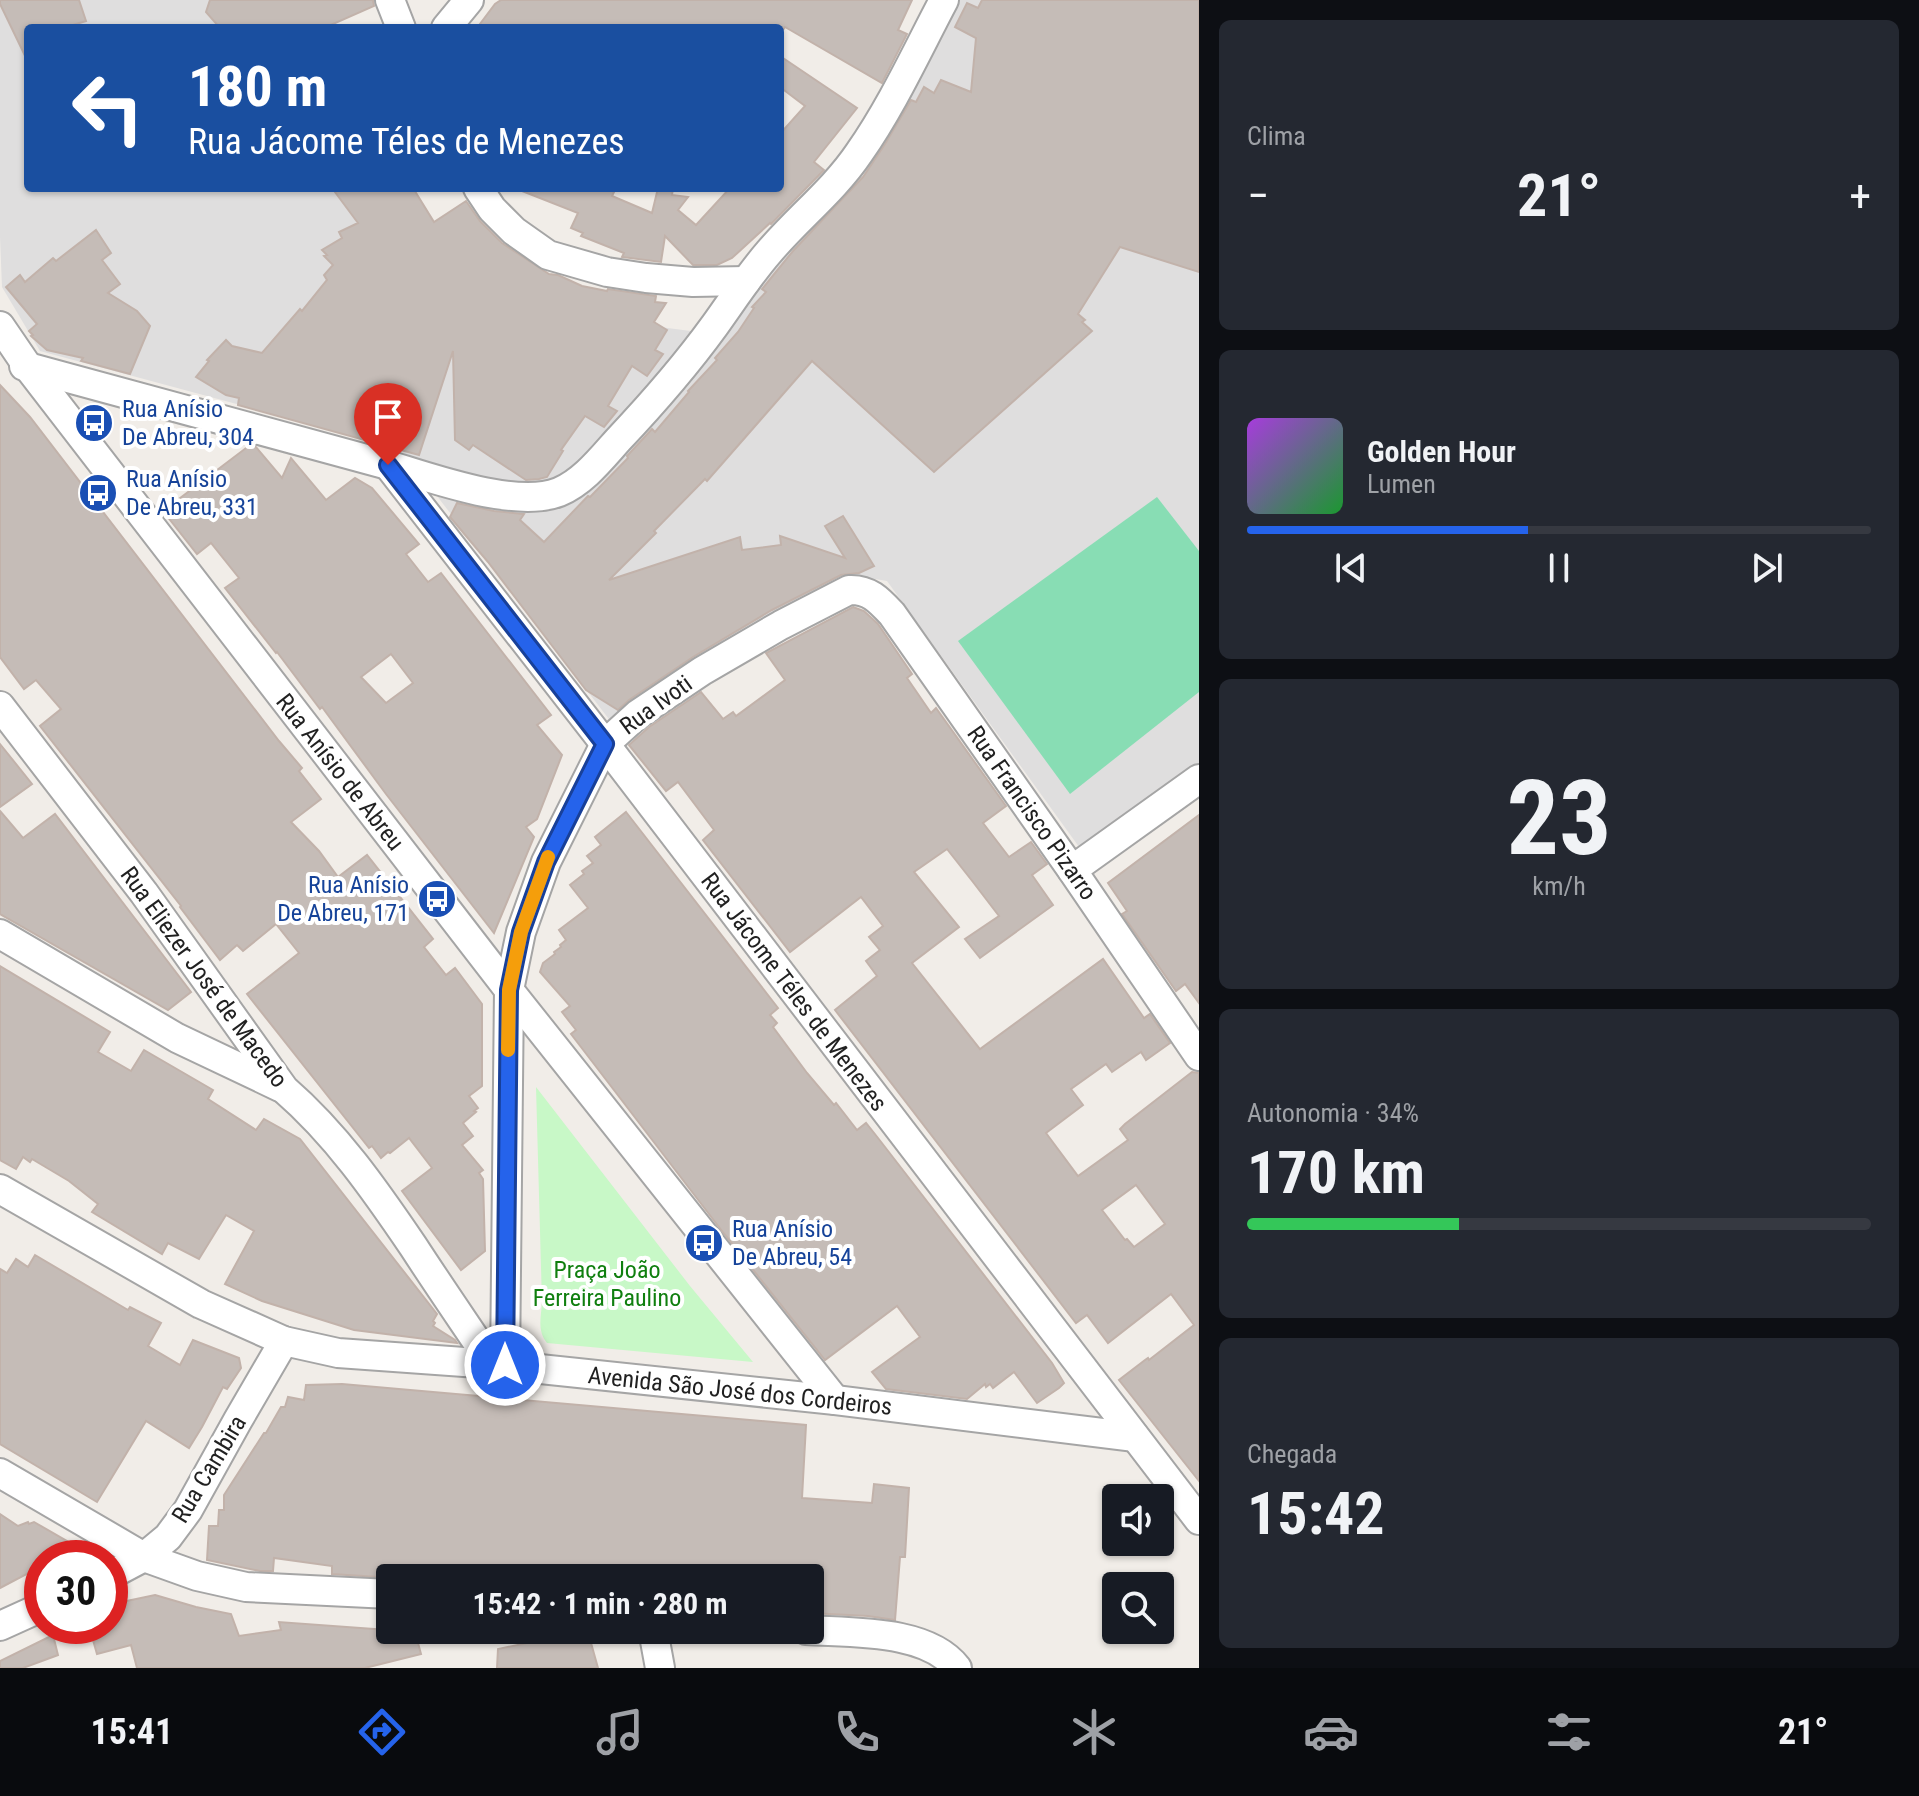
<!DOCTYPE html>
<html lang="pt">
<head>
<meta charset="utf-8">
<style>
	body { margin:0; font-family:"Roboto Condensed",sans-serif; background:#242831; color:#f1f3f6; height:100vh; display:flex; flex-direction:column; font-size:30px; white-space:nowrap }
	* { box-sizing:border-box; margin:0 }
	p { font-size:26px; color:#9ea1a6 }
	.icon { flex:none; width:44px; height:44px; fill:none; stroke:currentColor; stroke-width:2; stroke-linecap:round; stroke-linejoin:round }
	.map { position:relative; flex:1; overflow:hidden }
	.panel { display:flex; flex-direction:column; gap:20px; padding:20px; background:#0d0f14; width:720px }
	.panel>* { flex:none }
	.hud { position:absolute; left:24px; top:24px; width:760px; height:168px; border-radius:8px; box-shadow:0 2px 6px #0004; background:#1a4fa0; color:#fff; overflow:hidden }
	.buttons { position:absolute; left:1102px; top:1484px; display:grid; gap:16px }
	.buttons a { display:grid; place-items:center; width:72px; height:72px; border-radius:8px; background:#171b24; box-shadow:0 2px 6px #0004; font-size:40px }
	.speed { position:absolute; left:24px; top:1540px; display:flex; gap:16px; font-size:40px; font-weight:700; text-align:center }
	.speed>* { display:grid; place-content:center; width:104px; height:104px; border-radius:50%; background:#171b24; box-shadow:0 2px 6px #0004; line-height:1 }
	.speed .limit { border:12px solid #d22; background:#fff; color:#111 }
	.pin { position:absolute; display:grid; place-items:center; width:68px; height:68px; color:#fff; margin:-82px -34px; border-radius:50% 50% 50% 0; rotate:-45deg; box-shadow:0 0 8px #0007 }
	.pin .icon { rotate:45deg }
	.me { position:absolute; width:88px; margin:-44px; rotate:0deg; stroke-linejoin:round; filter:drop-shadow(0 0 6px #0008) }
	.turn { display:flex; align-items:center; gap:28px; height:168px; padding:0 32px; font-size:36px }
	.turn .icon { width:104px; height:104px; stroke-width:2.5 }
	.turn b { display:block; font-size:56px; line-height:68px }
	.big { font-size:60px; font-weight:700; line-height:1.1 }
	.panel .widget { flex:1; display:flex; flex-direction:column; justify-content:center; gap:12px; min-width:0; padding:0 28px; border-radius:12px; background:#242831 }
	.panel .dial { align-items:center; gap:0 }
	.dial b { font-size:104px; line-height:1 }
	.song { display:flex; align-items:center; gap:24px }
	.cover { width:96px; height:96px; border-radius:12px; background:linear-gradient(135deg,hsl(280 70% 55%),hsl(130 70% 35%)) }
	.played { height:8px; border-radius:4px; background:linear-gradient(90deg,#2563eb 45%,#363941 45%) }
	.keys { display:flex; justify-content:space-around; direction:ltr }
	.heat { display:flex; justify-content:space-between; align-items:center; font-size:44px; direction:ltr }
	.charge { height:12px; border-radius:6px; background:linear-gradient(90deg,#34c759 34%,#363941 0) }
	.trip { position:absolute; left:376px; top:1564px; width:448px; height:80px; border-radius:8px; background:#171b24; box-shadow:0 2px 6px #0004; font-weight:700; line-height:80px; text-align:center }
	.tabs { display:flex; height:128px; justify-content:space-around; align-items:center; background:#090b0e; color:#9ea1a6 }
	.tabs .icon { width:56px; height:56px }
	.tabs .selected { color:#2563eb }
	.tabs b { font-size:36px; color:#f1f3f6 }
	main { display:flex; flex:1; min-height:0 }
	.map>svg:first-child { display:block }
	.residential { fill:#dfdede }
	.park { fill:#c8f8c7 }
	.pitch { fill:#88ddb4 }
	.building { fill:#c5bcb7; stroke:#c2b2aa; stroke-width:2; fill-rule:evenodd }
	.lines { fill:none; stroke-linecap:round; stroke-linejoin:round }
	.minor-casing { stroke:#a5a5a5; stroke-width:32 }
	.minor { stroke:#fff; stroke-width:28 }
	.route-casing { stroke:#184099; stroke-width:20 }
	.route { stroke:#2563eb; stroke-width:14 }
	.slow { stroke:#f59e0b; stroke-width:14 }
	.labels { text-anchor:middle; stroke-width:8; stroke-linejoin:round; paint-order:stroke }
	.transit-label { font-size:24px; fill:#164399; stroke:#fff; text-anchor:start }
	.street-label { font-size:24px; fill:#212121; stroke:#fff }
	.park-label { font-size:24px; fill:#107f0f; stroke:#fff }
</style>
</head>
<body>
<main>
<div class="map">
<svg width="1199" height="1668" viewBox="0 0 1199 1668">
	<rect width="100%" height="100%" fill="#f1ede8"/>
	<polygon class="residential" points="0,0 272,0 254,28 28,28 28,188 334,188 344,205 499,395 583,317 706,333 888,111 949,0 1111,0 1199,81 1199,779 1087,858 887,581 858,576 615,727 400,448 40,351 2,287 0,237"/>
	<path class="park" d="M 536,1087 L 690,1286 L 753,1362 L 547,1343 C 537,1331 541,1317 542,1303 Z"/>
	<polygon class="pitch" points="1157,497 1199,551 1199,692 1070,794 958,641"/>
	<g class="building">
		<polygon points="0,0 79,0 86,21 63,28 28,28 28,62 0,4"/>
		<polygon points="210,0 373,0 374,6 324,28 220,28 206,12"/>
		<polygon points="501,0 912,0 898,30 907,34 882,83 785,27 780,34 780,28 477,28 495,4"/>
		<polygon points="982,0 1199,0 1199,272 1120,247 1078,314 1085,320 1082,322 1092,331 934,472 812,361 707,481 705,479 654,531 656,533 609,580 740,537 742,550 781,545 780,536 845,558 825,526 843,516 874,566 859,573 841,575 772,610 693,657 629,700 618,710 586,690 488,562 450,517 457,503 494,511 524,514 520,520 544,542 588,496 590,497 628,458 627,456 652,429 655,432 689,392 688,391 717,360 715,358 738,332 754,308 752,307 766,292 762,289 775,273 793,251 863,177 885,144 911,100 916,102 924,87 934,93 941,80 971,92 976,38 955,27 967,3 978,8"/>
		<polygon points="780,56 857,108 814,162 824,170 771,224 770,223 732,258 717,265 693,265 665,236 661,262 622,257 624,253 581,236 583,233 571,228 578,213 517,189 616,188 612,196 652,213 658,188 673,188 672,195 688,197 678,210 696,225 730,188 780,188 780,134 805,106 780,87"/>
		<polygon points="332,188 413,188 434,222 466,201 480,221 502,243 549,274 558,275 582,286 607,291 608,289 656,296 655,302 666,303 654,322 667,330 655,350 663,354 647,376 632,366 608,406 617,411 604,427 585,416 561,450 563,451 547,477 539,479 526,480 473,445 469,450 455,440 453,351 419,455 238,405 239,398 226,395 196,377 209,361 207,360 226,340 232,346 262,353 300,309 302,311 327,280 324,275 333,265 324,256 327,255 322,250 342,238 339,232 358,223"/>
		<polygon points="96,230 111,253 102,260 120,284 108,293 137,311 150,326 130,374 81,361 83,358 47,350 31,336 33,335 29,331 37,324 6,287 20,275 25,282 53,258 56,261"/>
		<polygon points="0,385 30,417 279,741 302,768 299,771 321,799 291,822 319,851 338,877 367,855 433,939 424,947 446,975 455,968 482,1004 482,1086 469,1096 478,1108 474,1111 476,1112 463,1123 473,1136 462,1145 483,1170 479,1173 483,1179 485,1251 461,1270 402,1191 432,1168 409,1138 390,1153 388,1152 381,1158 372,1146 369,1148 247,994 299,953 276,924 243,951 237,945 220,960 180,907 181,906 40,726 61,709 36,680 24,689 0,657"/>
		<path d="M 250,445 L 256,447 L 282,478 L 291,458 L 326,500 L 355,478 L 372,488 L 419,544 L 406,554 L 428,582 L 441,573 L 551,715 L 537,725 L 562,755 L 537,819 L 526,827 L 534,837 L 494,933 L 386,794 L 322,707 L 320,709 L 277,652 L 276,653 L 225,588 L 239,578 L 211,543 L 197,554 L 163,511 ZM 391,654 L 413,683 L 386,703 L 361,677 Z"/>
		<path d="M 853,607 L 864,611 L 878,624 L 912,674 L 907,678 L 931,713 L 936,708 L 1006,806 L 983,823 L 1009,857 L 1031,842 L 1047,864 L 1032,875 L 1053,905 L 980,958 L 965,939 L 999,916 L 973,882 L 947,849 L 914,872 L 959,927 L 912,963 L 980,1049 L 1103,959 L 1144,1018 L 1150,1014 L 1170,1043 L 1146,1060 L 1141,1052 L 1112,1072 L 1106,1064 L 1071,1089 L 1083,1105 L 1046,1133 L 1078,1176 L 1128,1140 L 1120,1129 L 1125,1124 L 1192,1072 L 1199,1073 L 1199,1481 L 1119,1380 L 1145,1360 L 1148,1358 L 1149,1360 L 1194,1325 L 1171,1294 L 1108,1343 L 1087,1315 L 1076,1323 L 835,1010 L 877,976 L 866,961 L 880,950 L 869,937 L 883,926 L 861,897 L 790,952 L 703,840 L 714,830 L 678,782 L 666,791 L 629,745 L 649,727 L 701,692 L 723,719 L 733,712 L 736,716 L 785,680 L 766,653 ZM 1136,1185 L 1165,1224 L 1134,1247 L 1127,1239 L 1125,1240 L 1102,1210 Z"/>
		<polygon points="0,744 32,784 0,807"/>
		<polygon points="0,811 23,838 55,814 191,992 168,1010 0,914"/>
		<polygon points="626,812 778,1008 770,1015 777,1023 773,1027 807,1073 834,1105 836,1103 857,1130 866,1123 878,1138 1052,1363 1064,1383 1059,1388 1037,1403 1014,1372 993,1388 990,1384 986,1387 985,1384 967,1399 886,1389 872,1372 920,1337 897,1306 825,1360 722,1231 571,1034 576,1030 562,1012 570,1006 540,972 543,963 555,954 554,952 561,947 560,945 566,940 559,930 588,908 570,885 584,874 582,871 593,863 587,856 601,845 595,837"/>
		<polygon points="1199,815 1199,1003 1185,984 1176,991 1122,914 1127,911 1108,883"/>
		<polygon points="0,966 110,1032 98,1052 131,1071 144,1050 213,1090 208,1099 256,1130 264,1119 300,1139 437,1314 433,1321 435,1323 433,1326 455,1340 457,1343 354,1330 262,1301 225,1284 254,1231 226,1215 199,1259 168,1243 162,1254 92,1212 98,1204 69,1181 32,1159 30,1162 23,1157 16,1169 0,1160"/>
		<polygon points="35,1255 128,1310 130,1307 161,1323 148,1346 180,1365 193,1340 239,1358 241,1368 227,1389 223,1387 202,1427 189,1448 146,1421 97,1502 0,1444 0,1269 7,1273 16,1259 28,1267"/>
		<polygon points="342,1384 806,1425 802,1498 872,1503 874,1484 909,1488 905,1557 900,1557 895,1620 868,1616 810,1613 810,1578 509,1578 435,1573 435,1578 394,1578 332,1574 332,1566 274,1558 273,1571 260,1571 207,1560 209,1526 218,1526 219,1510 224,1510 224,1495 264,1433 266,1433 281,1407 285,1407 288,1397 304,1400 306,1385"/>
		<polygon points="0,1514 18,1526 28,1522 29,1524 34,1522 79,1548 58,1558 42,1558 42,1566 0,1588"/>
		<polygon points="155,1595 196,1607 231,1614 239,1636 281,1630 279,1622 415,1632 421,1654 365,1668 137,1668 131,1645 97,1654 89,1626 110,1626 110,1608 122,1602"/>
		<polygon points="53,1635 58,1655 23,1668 0,1668 0,1661"/>
		<polygon points="537,1641 591,1643 598,1668 497,1668 498,1649"/>
	</g>
	<g class="lines">
		<defs>
			<g id="minor">
				<polyline points="390,0 401,28"/>
				<polyline points="446,28 469,0"/>
				<polyline points="478,188 492,209 514,231 548,255 607,272 646,278 693,282 746,281"/>
				<polyline points="0,326 28,367 509,990 835,1400"/>
				<path d="M 24,366 L 388,465 C 431,478 516,509 559,492 C 583,482 601,459 618,440 C 652,404 686,365 715,325 C 733,300 749,275 769,252 C 798,218 834,190 859,153 C 892,106 917,51 944,0"/>
				<polyline points="388,465 605,744 1199,1520"/>
				<path d="M 0,706 L 144,893 L 284,1089 C 336,1134 375,1190 413,1246 C 439,1286 466,1325 492,1364"/>
				<polyline points="1072,870 1199,779"/>
				<polyline points="0,934 177,1038 280,1087"/>
				<polyline points="0,1189 201,1304 284,1341 338,1353 492,1364 835,1400 1135,1437"/>
				<path d="M 505,1365 L 509,990 L 521,932 L 546,862 L 605,744 L 638,714 L 702,671 L 781,625 L 849,590 C 869,589 879,600 892,614 L 1072,870 L 1199,1056"/>
				<polyline points="0,1473 144,1557 197,1576 246,1587 390,1594"/>
				<polyline points="110,1575 144,1557 168,1537 188,1510 238,1420 284,1341"/>
				<polyline points="0,1626 42,1607"/>
				<polyline points="653,1630 660,1668"/>
				<path d="M 806,1630 C 851,1633 927,1629 957,1668"/>
			</g>
		</defs>
		<use href="#minor" class="minor-casing"/>
		<use href="#minor" class="minor"/>
	</g>
	<g class="lines">
		<defs>
			<polyline id="route" points="388,465 605,744 546,862 521,932 509,990 505,1365"/>
		</defs>
		<use href="#route" class="route-casing"/>
		<use href="#route" class="route"/>
		<polyline class="slow" points="508,1050 509,990 521,932 548,857"/>
	</g>
	<defs>
		<symbol id="bus-disc" viewBox="-11 -11 22 22"><circle r="9.5" fill="#1a4fb4" stroke="#fff"/><path d="M-5-6H5V4H4V6H2V4H-2V6H-4V4H-5ZM-3.5-4V0h7V-4ZM-3.5 1.2v1.5H-2V1.2ZM2 1.2v1.5H3.5V1.2Z" fill="#fff"/></symbol>
	</defs>
	<g fill-rule="evenodd">
		<use href="#bus-disc" x="72" y="401" width="44" height="44"/>
		<use href="#bus-disc" x="76" y="471" width="44" height="44"/>
		<use href="#bus-disc" x="415" y="877" width="44" height="44"/>
		<use href="#bus-disc" x="682" y="1221" width="44" height="44"/>
	</g>
	<g class="labels">
		<g class="transit-label">
			<text x="122" y="417">Rua Anísio<tspan x="122" dy="28">De Abreu, 304</tspan></text>
			<text x="126" y="487">Rua Anísio<tspan x="126" dy="28">De Abreu, 331</tspan></text>
			<text x="409" y="893" text-anchor="end">Rua Anísio<tspan x="409" dy="28">De Abreu, 171</tspan></text>
			<text x="732" y="1237">Rua Anísio<tspan x="732" dy="28">De Abreu, 54</tspan></text>
		</g>
		<g class="street-label">
			<text transform="translate(656 705) rotate(-36)" y="8">Rua Ivoti</text>
			<text transform="translate(340 772) rotate(52)" y="8">Rua Anísio de Abreu</text>
			<text transform="translate(1032 813) rotate(55)" y="8">Rua Francisco Pizarro</text>
			<text transform="translate(204 977) rotate(54)" y="8">Rua Eliezer José de Macedo</text>
			<text transform="translate(794 992) rotate(53)" y="8">Rua Jácome Téles de Menezes</text>
			<text transform="translate(740 1391) rotate(6)" y="8">Avenida São José dos Cordeiros</text>
			<text transform="translate(209 1469) rotate(-59)" y="8">Rua Cambira</text>
		</g>
		<g class="park-label">
			<text x="607" y="1278">Praça João<tspan x="607" dy="28">Ferreira Paulino</tspan></text>
		</g>
	</g>
</svg>
<div class="buttons">
<a><svg class="icon" aria-label="sound" viewBox="0 0 24 24"><path d="M4 9h4l5-4v14l-5-4H4zM17 9q2 3 0 6"/></svg></a>
<a><svg class="icon" aria-label="search" viewBox="0 0 24 24"><circle cx="10" cy="10" r="6"/><path d="M15 15l6 6"/></svg></a>
</div>
<div class="speed"><div class="limit">30</div></div>
<div class="pin" style="left:388px;top:465px;background:#d93025"><svg class="icon" aria-label="arrive" viewBox="0 0 24 24"><path d="M6 21V4h12l-3 4 3 4H6"/></svg></div>
<svg class="me" style="left:505px;top:1365px" viewBox="-20 -20 40 40"><circle r="17" fill="#2563eb" stroke="#fff" stroke-width="3"/><path d="M0-11L8 9 0 5-8 9z" fill="#fff"/></svg>
<div class="trip">15:42 · 1 min · 280 m</div>
<div class="hud">
<div class="turn"><svg class="icon" aria-label="left" viewBox="0 0 24 24"><path d="M17 20v-9H6M10 6l-5 5 5 5"/></svg><div><b>180 m</b>Rua Jácome Téles de Menezes</div></div>
</div>
</div>
<section class="panel">
<div class="widget"><p>Clima</p>
<div class="heat"><a>−</a><b class="big">21°</b><a>+</a></div>
</div>
<div class="widget">
<div class="song"><i class="cover"></i><div><b>Golden Hour</b><p>Lumen</p></div></div>
<div class="played"></div>
<div class="keys"><svg class="icon" aria-label="previous" viewBox="0 0 24 24"><path d="M18 5L8 12l10 7zM5 5v14"/></svg><svg class="icon" aria-label="pause" viewBox="0 0 24 24"><path d="M8 5v14M16 5v14"/></svg><svg class="icon" aria-label="next" viewBox="0 0 24 24"><path d="M6 5l10 7-10 7zM19 5v14"/></svg></div>
</div>
<div class="widget dial"><b>23</b><p>km/h</p></div>
<div class="widget"><p>Autonomia · 34%</p><b class="big">170 km</b><div class="charge"></div></div>
<div class="widget"><p>Chegada</p><b class="big">15:42</b></div>
</section>
</main>
<nav class="tabs">
<b>15:41</b>
<svg class="icon selected" aria-label="directions" viewBox="0 0 24 24"><path d="M12 3l9 9-9 9-9-9zM9 14v-3h6M13 9l2 2-2 2"/></svg>
<svg class="icon" aria-label="music" viewBox="0 0 24 24"><path d="M9 18V5l10-2v13"/><circle cx="6" cy="18" r="3"/><circle cx="16" cy="16" r="3"/></svg>
<svg class="icon" aria-label="phone" viewBox="0 0 24 24"><path d="M5 4h4l2 5-3 2q2 4 5 5l2-3 5 2v4C11 20 4 13 5 4z"/></svg>
<svg class="icon" aria-label="climate" viewBox="0 0 24 24"><path d="M12 3v18M4 7l16 10M4 17L20 7"/></svg>
<svg class="icon" aria-label="car" viewBox="0 0 24 24"><path d="M5 17H2v-5l4-1 3-4h7l3 4 3 1v5h-3M9 17h6M6 11h13"/><circle cx="7" cy="17" r="2"/><circle cx="17" cy="17" r="2"/></svg>
<svg class="icon" aria-label="filters" viewBox="0 0 24 24"><path d="M4 7h16M4 17h16"/><circle cx="9" cy="7" r="2"/><circle cx="15" cy="17" r="2"/></svg>
<b>21°</b>
</nav>
</body>
</html>
